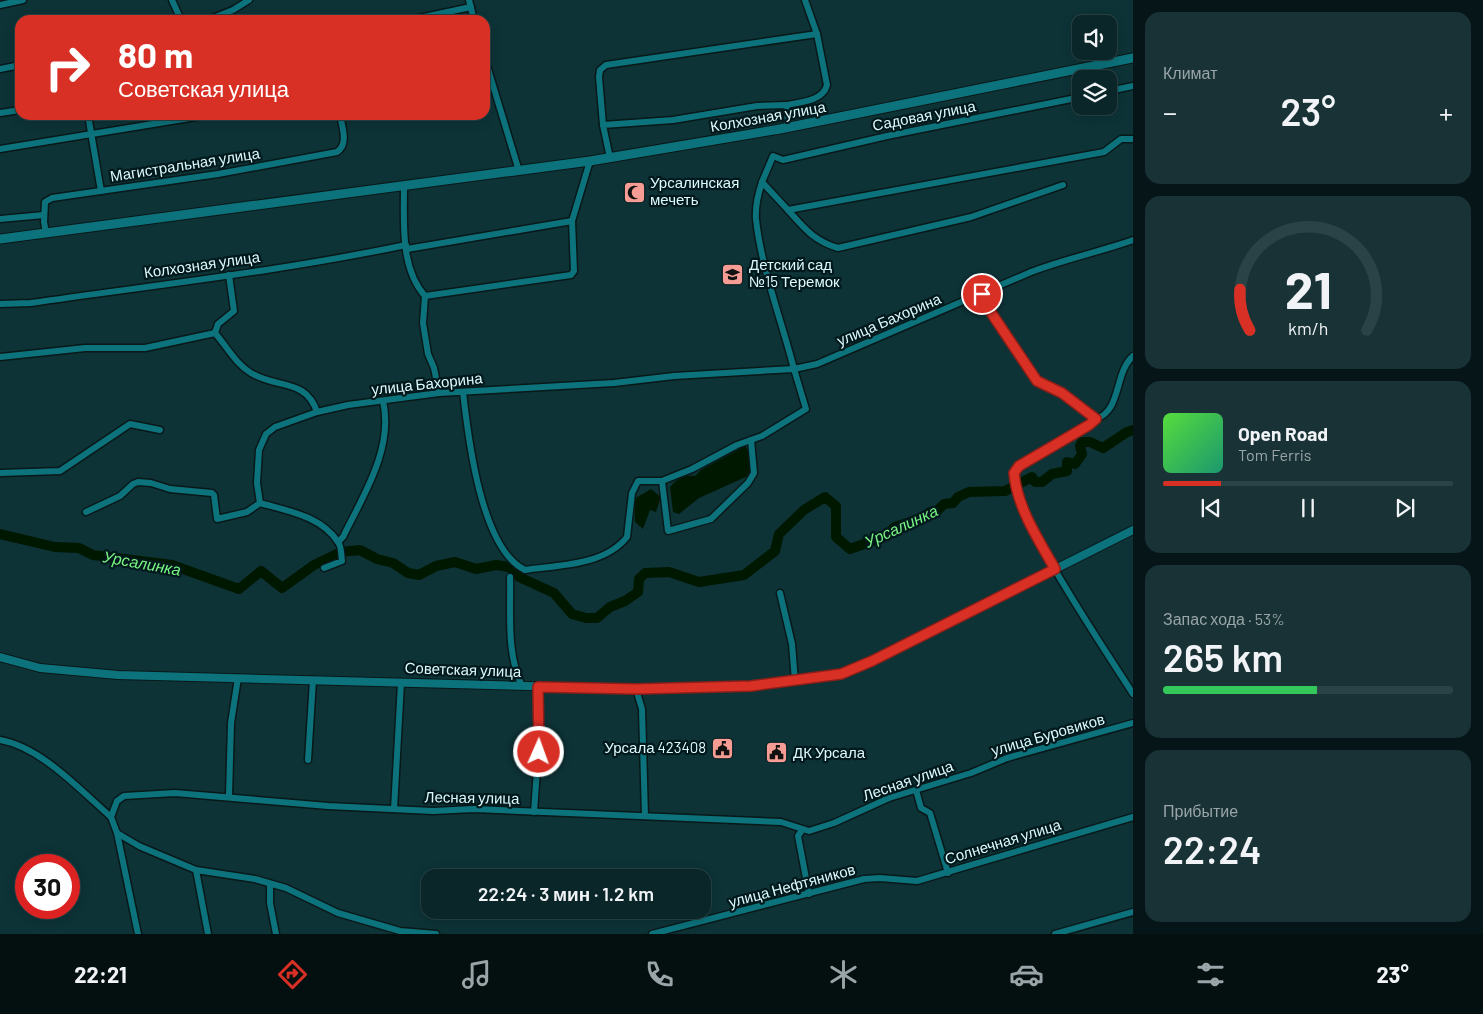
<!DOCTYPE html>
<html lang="ru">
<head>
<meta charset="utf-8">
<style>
	body { margin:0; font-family:Barlow,sans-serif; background:#183235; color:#f1f3f6; height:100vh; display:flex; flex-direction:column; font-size:19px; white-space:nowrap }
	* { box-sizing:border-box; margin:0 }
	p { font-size:16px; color:#99a5a8 }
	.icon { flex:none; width:28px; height:28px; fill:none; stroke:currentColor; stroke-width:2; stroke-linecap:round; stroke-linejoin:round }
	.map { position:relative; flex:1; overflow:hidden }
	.details { display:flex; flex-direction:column; gap:12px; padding:12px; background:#061517; width:350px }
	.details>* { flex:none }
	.guide { position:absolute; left:15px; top:15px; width:475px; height:105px; border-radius:15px; box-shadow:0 2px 12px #0003,0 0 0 1px #2a4346; background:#d93025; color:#fff; overflow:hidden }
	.fabs { position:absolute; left:1072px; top:15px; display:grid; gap:10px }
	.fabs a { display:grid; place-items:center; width:45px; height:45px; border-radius:10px; background:#0a2629; box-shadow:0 2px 12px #0003,0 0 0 1px #2a4346; font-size:25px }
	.speed { position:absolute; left:15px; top:854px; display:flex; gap:10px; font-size:25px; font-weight:700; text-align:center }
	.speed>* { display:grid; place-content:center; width:65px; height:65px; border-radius:50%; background:#0a2629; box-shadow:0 2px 12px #0003,0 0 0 1px #2a4346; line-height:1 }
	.speed .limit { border:8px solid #d22; background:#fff; color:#111 }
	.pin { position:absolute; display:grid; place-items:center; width:42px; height:42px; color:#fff; margin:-21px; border:2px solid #fff; border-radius:50%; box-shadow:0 1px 5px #0007 }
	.me { position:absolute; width:55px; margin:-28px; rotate:2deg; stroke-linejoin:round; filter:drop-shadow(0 0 4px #0008) }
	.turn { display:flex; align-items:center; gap:18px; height:105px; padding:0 20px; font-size:22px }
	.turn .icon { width:65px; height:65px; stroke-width:2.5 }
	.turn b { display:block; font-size:35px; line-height:42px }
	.big { font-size:38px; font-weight:600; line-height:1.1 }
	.details .tile { flex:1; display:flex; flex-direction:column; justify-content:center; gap:8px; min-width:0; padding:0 18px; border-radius:15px; background:#183235 }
	.details .dial { align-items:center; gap:0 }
	.dial svg { height:130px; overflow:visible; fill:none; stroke:#2a4346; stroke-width:7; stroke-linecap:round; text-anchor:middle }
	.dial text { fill:#f1f3f6; stroke:none }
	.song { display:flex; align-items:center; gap:15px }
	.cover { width:60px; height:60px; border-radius:8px; background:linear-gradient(135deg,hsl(110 70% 55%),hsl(160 70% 35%)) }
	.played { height:5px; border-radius:2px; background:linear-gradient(90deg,#d93025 20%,#2a4346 20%) }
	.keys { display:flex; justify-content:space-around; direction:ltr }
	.heat { display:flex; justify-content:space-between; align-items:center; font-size:28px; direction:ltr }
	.charge { height:8px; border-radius:4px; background:linear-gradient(90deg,#34c759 53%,#2a4346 0) }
	.trip { position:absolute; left:421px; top:869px; width:290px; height:50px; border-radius:15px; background:#0a2629; box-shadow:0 2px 12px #0003,0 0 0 1px #2a4346; font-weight:600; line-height:50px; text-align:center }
	.tabs { display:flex; height:80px; justify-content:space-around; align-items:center; background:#040f10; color:#99a5a8 }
	.tabs .icon { width:35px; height:35px }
	.tabs .current { color:#d93025 }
	.tabs b { font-size:22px; color:#f1f3f6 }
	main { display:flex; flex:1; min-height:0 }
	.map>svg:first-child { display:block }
	.water { fill:#001800 }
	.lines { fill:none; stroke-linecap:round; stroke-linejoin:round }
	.river { stroke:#001800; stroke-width:10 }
	.minor-casing { stroke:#091819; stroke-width:9 }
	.tertiary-casing { stroke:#091819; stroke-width:10 }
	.secondary-casing { stroke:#091819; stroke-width:11 }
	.minor { stroke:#0c737c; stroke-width:6 }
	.tertiary { stroke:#0c737c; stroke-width:8 }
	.secondary { stroke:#0c737c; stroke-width:9 }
	.route-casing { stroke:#8d1f18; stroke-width:12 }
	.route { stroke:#d93025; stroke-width:9 }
	.labels { text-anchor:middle; stroke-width:4.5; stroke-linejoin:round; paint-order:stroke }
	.street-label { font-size:15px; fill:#dcfafd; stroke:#01191c }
	.poi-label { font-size:15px; fill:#dcfafd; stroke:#01191c; text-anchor:start }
	.water-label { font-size:16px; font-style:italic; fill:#79f482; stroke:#01191c }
</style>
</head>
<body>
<main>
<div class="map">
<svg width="1133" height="934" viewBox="0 0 1133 934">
	<rect width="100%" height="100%" fill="#0d3337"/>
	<g class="water">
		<path d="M 745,446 C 751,454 754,468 748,476 L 699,498 L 679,514 L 673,512 L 670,487 C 678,478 684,475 695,476 L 701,470 Z"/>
		<polygon points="651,489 661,497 656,512 650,510 643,529 635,522 634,499"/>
	</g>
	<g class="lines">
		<polyline class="river" points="0,534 55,547 79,548 93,555 172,565 239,589 261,571 282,588 314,565 341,552 360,550 377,559 393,563 408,573 419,575 436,566 455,562 476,569 496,565 503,566 512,568 519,577 554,593 572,614 586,618 597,618 610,607 625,601 638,592 639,579 645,573 669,572 699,582 744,575 775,551 779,534 804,510 825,497 836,506 836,537 850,549 884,537 895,527 922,518 930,512 937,511 944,504 953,503 958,497 969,492 1005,491 1032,477 1035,482 1042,482 1052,474 1067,471 1067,462 1075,464 1082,454 1080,446 1082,442 1090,442 1103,448 1127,432 1133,430"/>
		<defs>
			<g id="minor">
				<polyline points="172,0 181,20"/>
				<polyline points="469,0 474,20"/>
				<polyline points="0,5 23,0"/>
				<polyline points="208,20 233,10 249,0"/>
				<polyline points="410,20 471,7"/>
				<polyline points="485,59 519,171"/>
				<polyline points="0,69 20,65"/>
				<polyline points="1109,91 1133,86"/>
				<polyline points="1081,97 887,136 783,160 773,156 762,182 788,210 1104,152 1121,139 1133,139"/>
				<path d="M 787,105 C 801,102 823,101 827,85 L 817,34 L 805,0"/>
				<polyline points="0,113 20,110"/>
				<polyline points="88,115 101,191"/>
				<polyline points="603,125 599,77 600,70 606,65 817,34"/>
				<polyline points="0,149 208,115"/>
				<polyline points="610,158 603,125 673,120 757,106 787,105 788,128"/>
				<path d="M 762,182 C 758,194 755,206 756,219 C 761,267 782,322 794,369 L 817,364 L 1031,272 C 1065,259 1099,252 1133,240"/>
				<path d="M 404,187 C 404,222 400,268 425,296 L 423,323 L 428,354 L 434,368 L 439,393"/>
				<path d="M 788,210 C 804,228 814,241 838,248 L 971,217 L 1063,185"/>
				<polyline points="0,219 44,215"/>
				<path d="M 46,233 L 44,222 L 45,202 L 52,198 L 218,174 L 337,152 C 349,144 342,127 340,115"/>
				<polyline points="407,249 572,221"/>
				<path d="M 982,294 L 992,314 L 1037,381 L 1062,393 L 1096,419 L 1089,425 L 1019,466 C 1018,468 1015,470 1015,473 C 1005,504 1112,660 1133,694"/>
				<polyline points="425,296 571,275 574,271 572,221 590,161"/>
				<path d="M 0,304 L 31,303 C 156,285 282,271 406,245"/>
				<polyline points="215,333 218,324 234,311 229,275"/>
				<path d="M 0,357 L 85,348 L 145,348 L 215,333 C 227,347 236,364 251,373 C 277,389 306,378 317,412"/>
				<path d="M 1096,419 C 1122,410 1114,373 1133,356"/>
				<polyline points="0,473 60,471 130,424 160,430"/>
				<polyline points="662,481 668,531 711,519 748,483 754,473 751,440"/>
				<polyline points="86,512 120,496 133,484 138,482 151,483 170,489 212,493 214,495 217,519 247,512 260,503"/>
				<path d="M 338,542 L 343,537 C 363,496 394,448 383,401"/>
				<path d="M 324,568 L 342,561 C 341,556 342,547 338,542 C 321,516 288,511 260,503 L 257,483 L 259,450 L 266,434 L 275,427 L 317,412 L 348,405 L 439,393 L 614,383 L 674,376 L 794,369 L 806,409 L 762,436 L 737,445 L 692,469 L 662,481 L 638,481 L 632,493 L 627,537 C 604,566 558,565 525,570 C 481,549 468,437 463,392"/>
				<path d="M 510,577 C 511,612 506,653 522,686"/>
				<polyline points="780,593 792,644 795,681"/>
				<polyline points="636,689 642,709 645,816"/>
				<path d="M 0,740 C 41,747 80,790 111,817 L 117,801 L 124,796 L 175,793 L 328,806 L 433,811 L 474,809 L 781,822 L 809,831 L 834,823 L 889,798 L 971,773 L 1007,758 L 1133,723"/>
				<polyline points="308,760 313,680"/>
				<polyline points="916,790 921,808 930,813 948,873"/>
				<polyline points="229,796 231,723 238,678"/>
				<polyline points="394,809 401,683"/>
				<polyline points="534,812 540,727 538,687"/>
				<polyline points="111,817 117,833 138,934"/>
				<polyline points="802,830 798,836 809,894"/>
				<polyline points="117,833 139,846 196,870 255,879 286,888 338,913 400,931 436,934"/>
				<polyline points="196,870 208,934"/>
				<polyline points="270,884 270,903 276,934"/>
				<polyline points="652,934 864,879 880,878 917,881 1133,817"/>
				<polyline points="1055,934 1133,912"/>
			</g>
			<polyline id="tertiary" points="0,657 40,668 118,675 636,689 751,686 795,681 841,674 872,661 1133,530"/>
			<polyline id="secondary" points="0,239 590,161 780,129 1133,58"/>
		</defs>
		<use href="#minor" class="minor-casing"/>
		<use href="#tertiary" class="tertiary-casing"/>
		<use href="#secondary" class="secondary-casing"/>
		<use href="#minor" class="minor"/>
		<use href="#tertiary" class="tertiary"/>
		<use href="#secondary" class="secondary"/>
	</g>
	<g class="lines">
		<defs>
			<path id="route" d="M 539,752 L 538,687 L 636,689 L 751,686 L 841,674 L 872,661 L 1055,569 C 1038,539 1017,507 1014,473 L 1019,466 L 1089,425 L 1096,419 L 1062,393 L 1037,381 L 992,314 L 982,294"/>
		</defs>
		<use href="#route" class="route-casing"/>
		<use href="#route" class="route"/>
	</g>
	<defs>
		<symbol id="mosque-square" viewBox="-11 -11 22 22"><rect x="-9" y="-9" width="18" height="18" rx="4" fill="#f59c94" stroke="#01191c"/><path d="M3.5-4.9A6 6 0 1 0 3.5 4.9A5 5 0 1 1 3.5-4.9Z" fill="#111"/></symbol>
		<symbol id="school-square" viewBox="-11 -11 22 22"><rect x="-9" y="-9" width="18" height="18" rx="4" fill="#f59c94" stroke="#01191c"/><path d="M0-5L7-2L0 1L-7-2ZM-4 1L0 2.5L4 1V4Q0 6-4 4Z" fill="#111"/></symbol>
		<symbol id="civic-square" viewBox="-11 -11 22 22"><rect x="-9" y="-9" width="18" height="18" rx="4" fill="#f59c94" stroke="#01191c"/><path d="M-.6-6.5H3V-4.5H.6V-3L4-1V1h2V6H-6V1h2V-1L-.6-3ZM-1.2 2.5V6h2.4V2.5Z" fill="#111"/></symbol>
	</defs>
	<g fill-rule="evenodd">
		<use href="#mosque-square" x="622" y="180" width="25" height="25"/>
		<use href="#school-square" x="720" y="262" width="25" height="25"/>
		<use href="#civic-square" x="710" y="736" width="25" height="25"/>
		<use href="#civic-square" x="764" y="740" width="25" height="25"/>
	</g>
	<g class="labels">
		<g class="street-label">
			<text transform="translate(924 116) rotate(-11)" y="5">Садовая улица</text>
			<text transform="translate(768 117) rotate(-10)" y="5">Колхозная улица</text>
			<text transform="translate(185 165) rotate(-9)" y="5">Магистральная улица</text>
			<text transform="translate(202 265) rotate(-8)" y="5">Колхозная улица</text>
			<text transform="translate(889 320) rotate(-23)" y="5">улица Бахорина</text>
			<text transform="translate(427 384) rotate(-6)" y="5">улица Бахорина</text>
			<text transform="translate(463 670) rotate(2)" y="5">Советская улица</text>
			<text transform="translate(1048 735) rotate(-16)" y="5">улица Буровиков</text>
			<text transform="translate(908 781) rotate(-19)" y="5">Лесная улица</text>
			<text transform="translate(472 798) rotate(1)" y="5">Лесная улица</text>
			<text transform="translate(1003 842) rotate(-17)" y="5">Солнечная улица</text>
			<text transform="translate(792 886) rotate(-15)" y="5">улица Нефтяников</text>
		</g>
		<g class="poi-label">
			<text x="650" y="188">Урсалинская<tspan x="650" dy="17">мечеть</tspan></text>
			<text x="749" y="270">Детский сад<tspan x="749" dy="17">№15 Теремок</tspan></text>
			<text x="706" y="753" text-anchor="end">Урсала 423408</text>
			<text x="793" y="758">ДК Урсала</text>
		</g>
		<g class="water-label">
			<text transform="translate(901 526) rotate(-25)" y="6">Урсалинка</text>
			<text transform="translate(142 563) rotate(10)" y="6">Урсалинка</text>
		</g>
	</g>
</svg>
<div class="fabs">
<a><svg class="icon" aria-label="sound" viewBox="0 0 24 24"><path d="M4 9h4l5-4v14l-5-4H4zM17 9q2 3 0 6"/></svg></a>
<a><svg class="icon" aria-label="layers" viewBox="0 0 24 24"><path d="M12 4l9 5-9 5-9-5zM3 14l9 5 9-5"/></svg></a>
</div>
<div class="speed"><div class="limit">30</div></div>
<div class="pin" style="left:982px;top:294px;background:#d93025"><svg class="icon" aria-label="arrive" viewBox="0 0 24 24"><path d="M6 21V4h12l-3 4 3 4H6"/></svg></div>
<svg class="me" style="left:539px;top:752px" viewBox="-20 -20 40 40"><circle r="17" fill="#d93025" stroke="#fff" stroke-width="3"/><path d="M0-11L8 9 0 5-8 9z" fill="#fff"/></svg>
<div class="trip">22:24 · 3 мин · 1.2 km</div>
<div class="guide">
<div class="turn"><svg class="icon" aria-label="right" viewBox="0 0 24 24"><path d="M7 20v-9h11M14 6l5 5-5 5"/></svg><div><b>80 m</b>Советская улица</div></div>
</div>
</div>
<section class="details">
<div class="tile"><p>Климат</p>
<div class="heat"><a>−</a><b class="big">23°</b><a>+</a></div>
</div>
<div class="tile dial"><svg viewBox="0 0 100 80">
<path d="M14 69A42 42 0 1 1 86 69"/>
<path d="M14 69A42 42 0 0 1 8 44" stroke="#d93025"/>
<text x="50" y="56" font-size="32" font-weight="700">21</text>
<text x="50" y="72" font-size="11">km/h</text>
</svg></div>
<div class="tile">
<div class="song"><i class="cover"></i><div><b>Open Road</b><p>Tom Ferris</p></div></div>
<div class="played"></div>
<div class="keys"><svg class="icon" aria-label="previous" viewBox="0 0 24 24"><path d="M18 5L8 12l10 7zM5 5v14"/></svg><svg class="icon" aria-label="pause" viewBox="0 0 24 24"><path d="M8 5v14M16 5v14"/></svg><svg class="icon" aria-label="next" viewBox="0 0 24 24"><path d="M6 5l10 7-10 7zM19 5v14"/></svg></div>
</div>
<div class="tile"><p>Запас хода · 53%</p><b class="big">265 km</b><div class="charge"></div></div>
<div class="tile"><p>Прибытие</p><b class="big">22:24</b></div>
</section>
</main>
<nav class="tabs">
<b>22:21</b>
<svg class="icon current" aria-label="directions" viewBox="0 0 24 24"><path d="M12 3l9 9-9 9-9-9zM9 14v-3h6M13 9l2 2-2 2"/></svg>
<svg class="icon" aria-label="music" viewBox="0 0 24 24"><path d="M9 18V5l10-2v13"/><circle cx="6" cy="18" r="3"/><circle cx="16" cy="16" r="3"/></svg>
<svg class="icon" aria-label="phone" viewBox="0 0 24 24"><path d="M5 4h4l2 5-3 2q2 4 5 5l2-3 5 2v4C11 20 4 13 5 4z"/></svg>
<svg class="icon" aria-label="climate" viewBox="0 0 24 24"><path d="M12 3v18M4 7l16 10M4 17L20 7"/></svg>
<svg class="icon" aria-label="car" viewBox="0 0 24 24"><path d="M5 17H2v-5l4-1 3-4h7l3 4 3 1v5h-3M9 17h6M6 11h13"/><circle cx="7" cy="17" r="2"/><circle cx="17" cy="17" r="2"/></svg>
<svg class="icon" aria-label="filters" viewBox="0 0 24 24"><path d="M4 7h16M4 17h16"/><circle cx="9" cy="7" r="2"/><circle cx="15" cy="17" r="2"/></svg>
<b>23°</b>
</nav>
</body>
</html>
